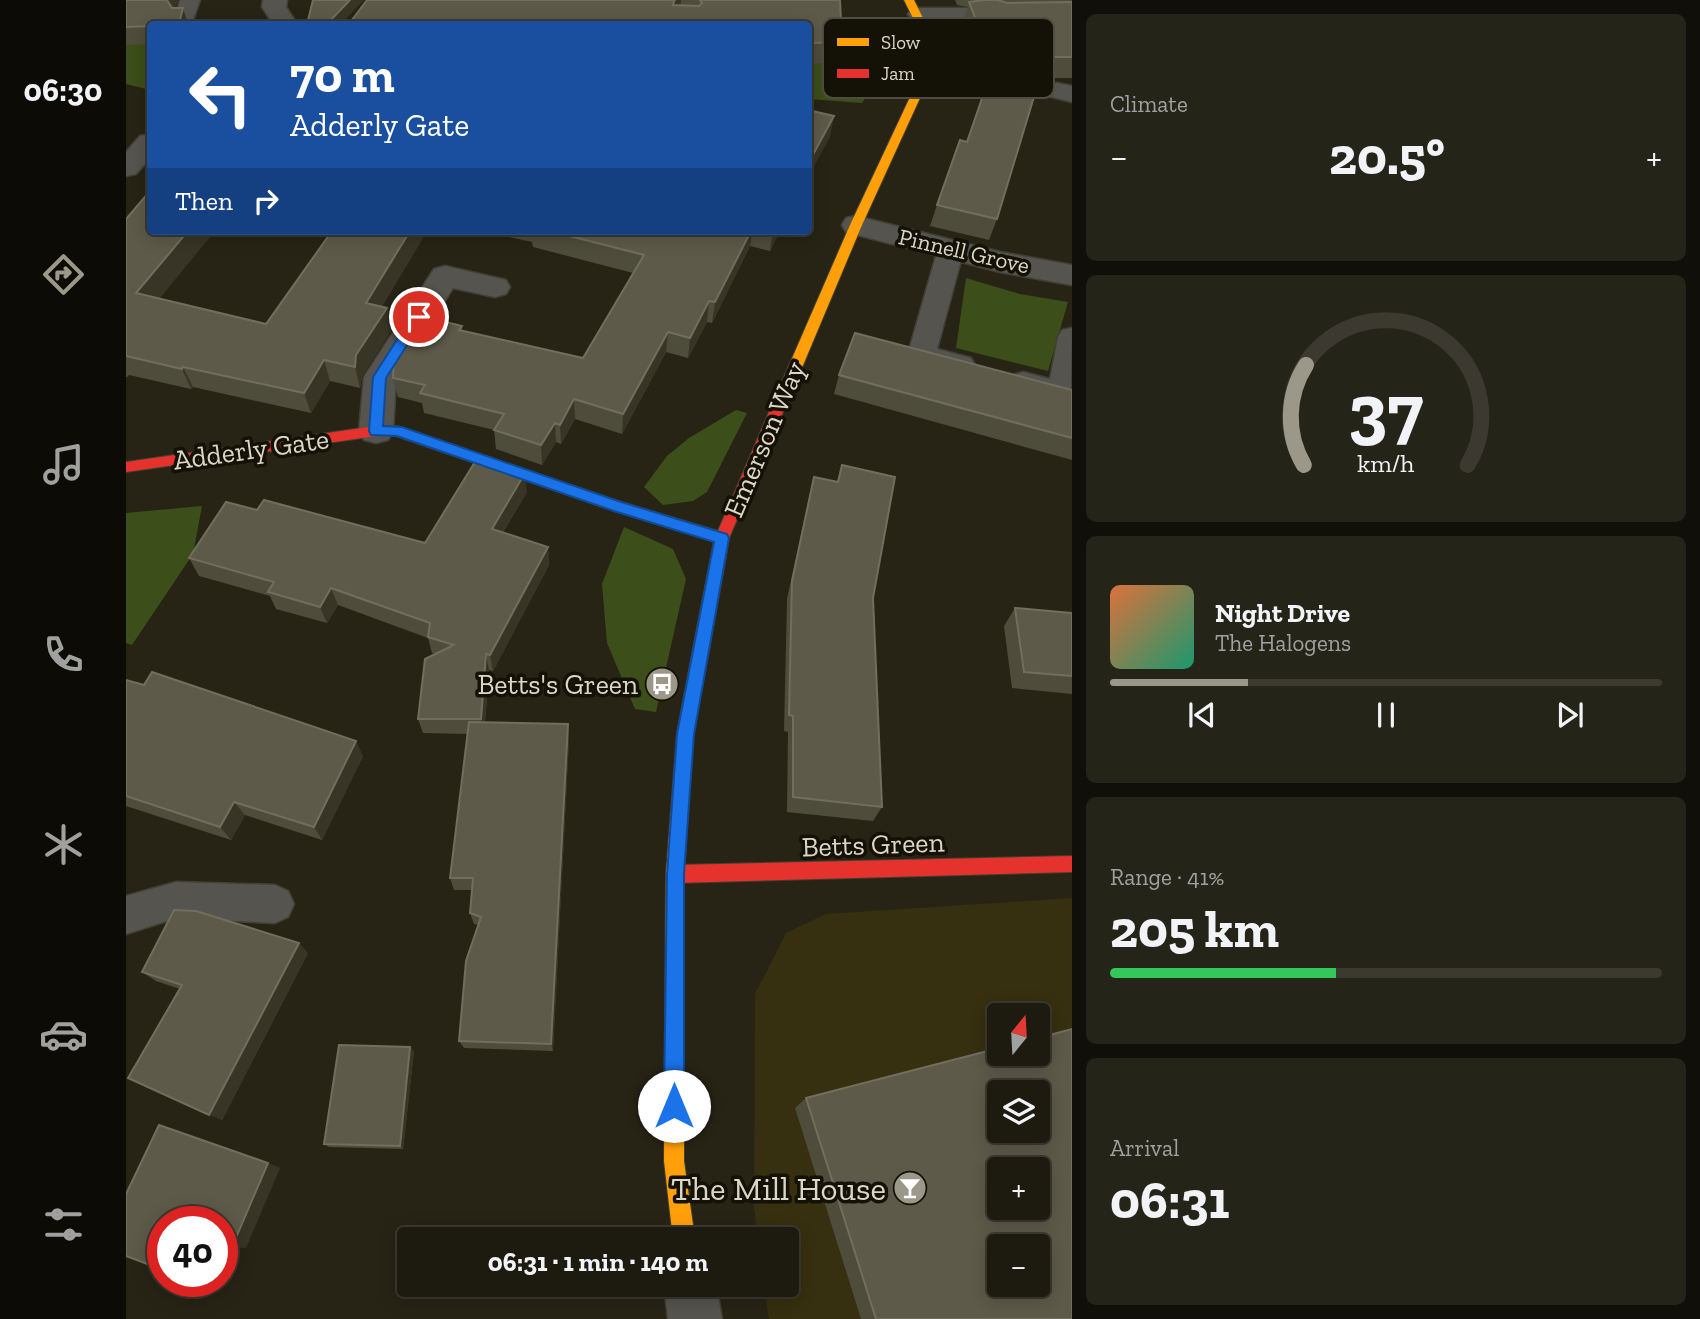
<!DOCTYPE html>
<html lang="en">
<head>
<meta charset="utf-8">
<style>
	body { margin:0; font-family:"Zilla Slab",serif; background:#252419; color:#f1f3f6; height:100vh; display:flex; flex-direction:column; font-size:26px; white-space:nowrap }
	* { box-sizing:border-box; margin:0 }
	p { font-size:23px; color:#a0a19f }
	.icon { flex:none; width:38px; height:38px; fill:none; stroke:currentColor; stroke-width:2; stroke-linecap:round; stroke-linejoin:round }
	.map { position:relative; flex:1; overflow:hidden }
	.sheet { display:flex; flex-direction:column; gap:14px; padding:14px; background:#100f09; width:628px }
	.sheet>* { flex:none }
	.hud { position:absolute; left:21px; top:21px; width:665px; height:214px; border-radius:7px; box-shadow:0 4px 18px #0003,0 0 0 2px #3b3930; background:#1a4fa0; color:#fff; overflow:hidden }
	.needle { width:46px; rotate:18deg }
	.fabs { position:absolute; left:861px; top:1003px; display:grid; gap:14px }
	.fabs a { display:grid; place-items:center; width:63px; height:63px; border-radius:7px; background:#1d1b10; box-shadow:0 4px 18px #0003,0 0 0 2px #3b3930; font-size:35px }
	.speed { position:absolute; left:21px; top:1206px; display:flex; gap:14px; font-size:35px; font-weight:700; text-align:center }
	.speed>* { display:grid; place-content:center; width:91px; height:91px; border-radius:50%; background:#1d1b10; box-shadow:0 4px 18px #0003,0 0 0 2px #3b3930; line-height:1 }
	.speed .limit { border:10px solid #d22; background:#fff; color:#111 }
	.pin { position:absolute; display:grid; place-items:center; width:60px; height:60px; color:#fff; margin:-30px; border:4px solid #fff; border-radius:50%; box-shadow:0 2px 7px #0007 }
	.me { position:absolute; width:77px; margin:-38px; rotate:0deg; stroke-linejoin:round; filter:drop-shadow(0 0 5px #0008) }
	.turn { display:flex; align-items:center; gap:24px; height:147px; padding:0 28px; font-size:32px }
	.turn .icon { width:91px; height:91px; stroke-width:2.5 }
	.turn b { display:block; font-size:49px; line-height:60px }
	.then { display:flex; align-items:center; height:66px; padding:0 28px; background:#0003; gap:14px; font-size:26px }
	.big { font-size:52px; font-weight:700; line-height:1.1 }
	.sheet .widget { flex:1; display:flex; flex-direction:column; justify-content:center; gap:10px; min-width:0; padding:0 24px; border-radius:10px; background:#252419 }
	.sheet .dial { align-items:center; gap:0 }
	.dial svg { height:182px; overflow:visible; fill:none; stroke:#3b3930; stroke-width:7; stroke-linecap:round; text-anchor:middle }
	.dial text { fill:#f1f3f6; stroke:none }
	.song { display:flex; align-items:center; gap:21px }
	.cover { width:84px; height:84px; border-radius:10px; background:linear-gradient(135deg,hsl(20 70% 55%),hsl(160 70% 35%)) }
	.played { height:7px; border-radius:4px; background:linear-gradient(90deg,#9b988a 25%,#3b3930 25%) }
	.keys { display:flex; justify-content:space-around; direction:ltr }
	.heat { display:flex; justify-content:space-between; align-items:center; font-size:38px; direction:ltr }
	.charge { height:10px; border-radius:5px; background:linear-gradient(90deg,#34c759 41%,#3b3930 0) }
	.trip { position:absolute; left:271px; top:1227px; width:402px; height:70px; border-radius:7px; background:#1d1b10; box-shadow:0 4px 18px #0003,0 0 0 2px #3b3930; font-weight:700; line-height:70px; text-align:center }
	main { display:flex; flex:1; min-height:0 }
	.menu { display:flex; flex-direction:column; width:126px; justify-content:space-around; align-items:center; background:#0c0b06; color:#a0a19f }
	.menu .icon { width:49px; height:49px }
	.menu .on { color:#9b988a }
	.menu b { font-size:32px; color:#f1f3f6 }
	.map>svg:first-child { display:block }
	.built { fill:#362f10; fill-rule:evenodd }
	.green { fill:#3c4e19 }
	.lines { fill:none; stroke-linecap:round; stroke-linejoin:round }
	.lane-casing { stroke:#424034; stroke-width:3 }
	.street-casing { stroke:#424034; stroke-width:3 }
	.slow-casing { stroke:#424034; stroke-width:2 }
	.jam-casing { stroke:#424034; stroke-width:2 }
	.lane { fill:#55544e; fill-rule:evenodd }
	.street { fill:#55544e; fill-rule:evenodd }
	.slow { fill:#ff9f0a; fill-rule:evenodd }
	.jam { fill:#e5322d; fill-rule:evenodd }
	.wall { fill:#4e4c3b }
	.shaded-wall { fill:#383526 }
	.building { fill:#5e5a4a; stroke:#716e5e; stroke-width:2; fill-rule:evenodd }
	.route { fill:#1a73e8; stroke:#114b97; stroke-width:2 }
	.labels { text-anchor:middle; stroke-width:7; stroke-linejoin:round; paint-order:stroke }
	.far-street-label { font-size:23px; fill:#dad7c8; stroke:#141107 }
	.street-label { font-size:28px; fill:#dad7c8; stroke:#141107 }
	.poi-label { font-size:28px; fill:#dad7c8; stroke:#141107; text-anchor:end }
	.near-poi-label { font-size:33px; fill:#dad7c8; stroke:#141107; text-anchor:end }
	.key { fill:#141107; stroke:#4f4c41; stroke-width:2 }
	.key-label { font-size:19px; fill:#dad7c8 }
</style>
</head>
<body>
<main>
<nav class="menu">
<b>06:30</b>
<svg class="icon on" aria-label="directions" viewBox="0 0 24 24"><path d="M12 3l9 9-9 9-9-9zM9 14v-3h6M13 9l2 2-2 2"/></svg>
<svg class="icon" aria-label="music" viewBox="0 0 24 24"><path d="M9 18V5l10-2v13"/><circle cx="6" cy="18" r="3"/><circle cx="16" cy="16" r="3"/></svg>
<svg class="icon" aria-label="phone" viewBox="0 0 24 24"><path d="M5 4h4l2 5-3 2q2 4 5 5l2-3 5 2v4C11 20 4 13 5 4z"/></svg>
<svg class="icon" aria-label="climate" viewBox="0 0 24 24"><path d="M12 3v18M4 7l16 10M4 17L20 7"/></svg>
<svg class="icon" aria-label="car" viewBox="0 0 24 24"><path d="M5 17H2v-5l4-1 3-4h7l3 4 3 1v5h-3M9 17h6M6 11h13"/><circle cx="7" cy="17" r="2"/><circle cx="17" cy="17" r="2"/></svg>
<svg class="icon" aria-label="filters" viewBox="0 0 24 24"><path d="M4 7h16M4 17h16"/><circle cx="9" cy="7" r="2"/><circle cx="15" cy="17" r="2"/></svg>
</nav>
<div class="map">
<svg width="946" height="1319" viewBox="0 0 946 1319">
	<rect width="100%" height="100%" fill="#272416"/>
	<path class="built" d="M 946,898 L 946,1319 L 643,1319 L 638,1285 L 662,1284 L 662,1239 L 632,1239 L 628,1208 L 629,994 L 660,933 L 700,914 ZM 873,1015 L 912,1015 L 912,1054 L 873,1054 ZM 873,1092 L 912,1092 L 912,1130 L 873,1130 ZM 873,1169 L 912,1169 L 912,1208 L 873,1208 ZM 873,1246 L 912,1246 L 912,1284 L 873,1284 Z"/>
	<g class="green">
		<polygon points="0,43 24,43 24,90 0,84"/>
		<polygon points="756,56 751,80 736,103 683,99 682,60"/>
		<polygon points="840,278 894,294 942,302 922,371 830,348"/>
		<polygon points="610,410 621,413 581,492 567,501 537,505 518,487 541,456 563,438"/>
		<polygon points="76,506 67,554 6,645 0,643 0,513"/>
		<polygon points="498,527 547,549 560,579 530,712 509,709 481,643 476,584"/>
	</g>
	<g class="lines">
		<defs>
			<g id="lane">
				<polygon points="54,0 74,0 66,23 52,23 49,19"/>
				<polygon points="792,8 843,8 850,10 853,14 850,18 843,20 785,18 782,14 785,10"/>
				<polygon points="825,241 834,243 838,249 811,349 845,358 849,365 845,372 835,375 786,361 782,354 812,249 816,243"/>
				<polygon points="946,328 945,399 935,402 887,389 883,382 887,375 897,372 924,379 932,337 936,330"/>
				<polygon points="50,882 149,885 162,891 168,904 162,917 149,923 50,918 0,934 0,896"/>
			</g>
			<g id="street">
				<polygon points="137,0 161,0 160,7 171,24 147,24 136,7"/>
				<polygon points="931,83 946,86 946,102 922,96 918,91 922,86"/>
				<polygon points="24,134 24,158 10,174 0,176 0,152 14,136"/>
				<polygon points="730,216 874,252 946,265 946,285 874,272 720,232 716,225 720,218"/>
				<polygon points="319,266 380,280 384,287 380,294 369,297 327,288 270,378 267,431 262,440 250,443 238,440 233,431 238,377 308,269"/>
				<polygon points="538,1284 590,1284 596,1319 542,1319"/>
			</g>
			<g id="slow">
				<polygon points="778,0 788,0 805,34 804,76 736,225 675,370 668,375 663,373 661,370 724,225 794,76 795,34"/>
				<polygon points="576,637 582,639 584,644 567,734 558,874 558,1161 569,1239 547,1239 538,1161 540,874 551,734 568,644 570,639"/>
			</g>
			<g id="jam">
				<polygon points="668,365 675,370 603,538 584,644 582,649 570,649 568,644 588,541 488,511 270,436 250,436 0,472 0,462 250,426 271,426 495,502 592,531 661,370"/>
				<polygon points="946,856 946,872 549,883 543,880 540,874 543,868 549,865"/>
			</g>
		</defs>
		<use href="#lane" class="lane-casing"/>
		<use href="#street" class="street-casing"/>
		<use href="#slow" class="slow-casing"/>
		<use href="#jam" class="jam-casing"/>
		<use href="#lane" class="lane"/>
		<use href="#street" class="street"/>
		<use href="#slow" class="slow"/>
		<use href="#jam" class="jam"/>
	</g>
	<g class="wall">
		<polygon points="0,0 24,24 24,44 0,45"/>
		<polygon points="241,0 714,0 715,22 721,42 717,62 682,64 682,24"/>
		<polygon points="829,0 946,0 946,78 914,78 871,219 863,240 804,226 811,205 841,142 875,64 849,54 837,22 842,7 831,5"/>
		<polygon points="0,219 33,299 140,324 206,231 301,231 256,306 261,308 266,329 236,376 234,388 204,381 185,413 67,387 65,389 3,375 1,377 0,377"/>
		<polygon points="355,231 654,231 644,251 624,246 586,323 581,322 562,358 540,352 496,434 449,419 435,444 430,442 416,465 370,449 368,430 298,413 296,403 272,397 267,378 336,326 336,331 457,358 507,273 407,247 406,242"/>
		<polygon points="713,375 946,390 946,460 708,394"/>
		<polygon points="716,465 747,598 756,807 747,821 661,812 662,732 658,731 661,599 683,497 688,477 711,482"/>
		<polygon points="401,492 377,532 422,547 423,565 367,671 363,670 359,722 443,739 427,1051 338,1048 333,1041 352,925 348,924 344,913 346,890 328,890 324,878 342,734 297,733 292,719 309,654 306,653 302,638 212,605 201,623 150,609 144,596 73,576 63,558 131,510 299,543"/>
		<polygon points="889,608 946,613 946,694 886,688 878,626"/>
		<polygon points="0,680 237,756 196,840 119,815 105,840 0,806"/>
		<polygon points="182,953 96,1120 54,989 30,981 16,972"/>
		<polygon points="288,1051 277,1149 203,1147 198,1144"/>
		<polygon points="680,1098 946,1319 735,1319 669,1108"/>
	</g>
	<g class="shaded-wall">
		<polygon points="41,0 52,0 46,18"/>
		<polygon points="224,0 238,0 215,24 201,24"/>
		<polygon points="549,0 555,0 554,15 546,22 548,1"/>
		<polygon points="57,8 62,24 53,24"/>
		<polygon points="708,116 704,137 682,177 682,164"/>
		<polygon points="62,231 89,231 20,315 10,293"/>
		<polygon points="284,231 301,231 246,324 240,303"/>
		<polygon points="625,231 627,231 624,246 586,323 589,302"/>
		<polygon points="647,231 654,231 644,251"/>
		<polygon points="583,301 581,322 562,358 564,338"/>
		<polygon points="261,308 266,329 236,376 234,388 229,367 230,355"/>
		<polygon points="542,332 540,352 496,434 497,414"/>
		<polygon points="198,360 204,381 185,413 178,393"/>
		<polygon points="57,367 67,387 65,389 56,369"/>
		<polygon points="448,399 449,419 435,444 434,425"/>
		<polygon points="429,423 430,442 416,465 415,445"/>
		<polygon points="399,473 401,492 368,546 366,529"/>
		<polygon points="422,547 423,565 367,671 364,655"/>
		<polygon points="205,588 212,605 201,623 194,607"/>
		<polygon points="360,654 363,670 358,734 355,719"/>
		<polygon points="442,724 443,739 427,1051 425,1044"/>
		<polygon points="230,741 237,756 196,840 188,827"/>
		<polygon points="108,802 119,815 105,840 94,827"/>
		<polygon points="173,943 182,953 96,1120 83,1115"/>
		<polygon points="284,1047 288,1051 277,1149 274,1146"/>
		<polygon points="142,1163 154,1168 120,1248 106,1247"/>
	</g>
	<g class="building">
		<polygon points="0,0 41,0 46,8 57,8 53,24 24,24 24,26 0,27"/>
		<polygon points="187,0 224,0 201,24 181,24"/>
		<polygon points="241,0 549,0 548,1 547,5 573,6 576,3 574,0 714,0 715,22 721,42 682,43 682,24 223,24"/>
		<polygon points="857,0 872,0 881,3 946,2 946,57 920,57 871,219 811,205 834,140 841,142 864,75 892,48 855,33 843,2"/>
		<polygon points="682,110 708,116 682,164"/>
		<polygon points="24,191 24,231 62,231 10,293 140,324 206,231 284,231 240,303 261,308 230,355 229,367 198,360 178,393 57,367 56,369 0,356 0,219"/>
		<polygon points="424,231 625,231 589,302 583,301 564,338 542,332 497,414 448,399 434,425 429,423 415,445 368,430 378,414 294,393 299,385 267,378 268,359 296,316 336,326 333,330 457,358 518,255"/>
		<polygon points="729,333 946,390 946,438 713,375"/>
		<polygon points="352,457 399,473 366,529 422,547 364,655 360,654 355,719 292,719 299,659 328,645 302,637 304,623 205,588 194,607 142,592 148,582 63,558 100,502 131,510 138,500 299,543"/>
		<polygon points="716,465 769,477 747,598 756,807 667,797 667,716 663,715 666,581 688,477 712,482"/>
		<polygon points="889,608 946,613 946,676 898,672"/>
		<polygon points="26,672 230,741 188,827 108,802 94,827 0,796 0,680 18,685"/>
		<polygon points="343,722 442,724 425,1044 333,1041 340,961 355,917 344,913 347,878 324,878"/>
		<polygon points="48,910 70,911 173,943 83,1115 2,1078 56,985 16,972"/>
		<path d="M 946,1029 L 946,1319 L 750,1319 L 680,1098 L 873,1048 L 873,1054 L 912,1054 L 912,1038 ZM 873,1092 L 912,1092 L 912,1130 L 873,1130 ZM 873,1169 L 912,1169 L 912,1208 L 873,1208 ZM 873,1246 L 912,1246 L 912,1284 L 873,1284 Z"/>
		<polygon points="213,1045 284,1047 274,1146 198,1144"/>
		<polygon points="33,1125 142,1163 106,1247 96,1243 96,1222 37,1222 37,1270 0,1256 0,1194"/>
	</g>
	<polygon class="route" points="293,312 299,317 260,378 257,426 276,427 495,502 601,534 603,538 568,734 558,874 558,1106 555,1113 548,1116 540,1113 538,1106 541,874 551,734 588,542 488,511 271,436 245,435 243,431 247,377 288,313"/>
	<defs>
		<symbol id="bus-disc" viewBox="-11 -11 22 22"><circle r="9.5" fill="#9b988a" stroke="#141107"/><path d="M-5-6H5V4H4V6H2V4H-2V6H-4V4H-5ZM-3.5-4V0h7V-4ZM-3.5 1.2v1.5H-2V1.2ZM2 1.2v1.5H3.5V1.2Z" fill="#fff"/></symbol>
		<symbol id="bar-disc" viewBox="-11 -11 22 22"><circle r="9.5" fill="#9b988a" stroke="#141107"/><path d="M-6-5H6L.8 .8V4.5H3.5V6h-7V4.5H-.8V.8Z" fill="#fff"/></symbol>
	</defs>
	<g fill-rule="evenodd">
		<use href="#bus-disc" x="517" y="665" width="38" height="38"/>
		<use href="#bar-disc" x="765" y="1169" width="38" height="38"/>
	</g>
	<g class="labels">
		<g class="far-street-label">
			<text transform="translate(838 251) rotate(13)" y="8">Pinnell Grove</text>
		</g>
		<g class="street-label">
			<text transform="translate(638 439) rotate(-67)" y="10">Emerson Way</text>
			<text transform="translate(125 449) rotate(-8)" y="10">Adderly Gate</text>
			<text transform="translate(747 844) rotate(-2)" y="10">Betts Green</text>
		</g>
		<g class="poi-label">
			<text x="512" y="694">Betts's Green</text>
		</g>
		<g class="near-poi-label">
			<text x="760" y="1200">The Mill House</text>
		</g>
	</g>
	<rect x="697" y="18" width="231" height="80" rx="10" class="key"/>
	<rect x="711" y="38" width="32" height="8" fill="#ff9f0a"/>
	<rect x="711" y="69" width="32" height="9" fill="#e5322d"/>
	<g class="key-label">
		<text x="755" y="49">Slow</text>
		<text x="755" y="80">Jam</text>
	</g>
</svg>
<div class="fabs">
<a><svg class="needle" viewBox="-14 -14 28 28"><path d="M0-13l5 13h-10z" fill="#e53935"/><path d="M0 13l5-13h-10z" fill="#a0a19f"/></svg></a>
<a><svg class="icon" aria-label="layers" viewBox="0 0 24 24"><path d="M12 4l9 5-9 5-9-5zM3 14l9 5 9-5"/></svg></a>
<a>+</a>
<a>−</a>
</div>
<div class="speed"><div class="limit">40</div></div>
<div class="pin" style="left:293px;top:317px;background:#d93025"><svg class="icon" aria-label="arrive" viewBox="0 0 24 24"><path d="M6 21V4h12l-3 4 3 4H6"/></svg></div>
<svg class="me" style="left:548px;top:1106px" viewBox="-20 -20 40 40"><circle r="19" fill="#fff"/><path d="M0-13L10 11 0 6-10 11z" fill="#1a73e8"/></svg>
<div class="trip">06:31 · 1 min · 140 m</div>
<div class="hud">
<div class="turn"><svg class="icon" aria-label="left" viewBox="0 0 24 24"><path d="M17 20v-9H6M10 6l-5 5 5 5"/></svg><div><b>70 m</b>Adderly Gate</div></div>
<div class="then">Then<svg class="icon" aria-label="right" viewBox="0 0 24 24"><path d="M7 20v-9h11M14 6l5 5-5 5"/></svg></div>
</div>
</div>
<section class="sheet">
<div class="widget"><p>Climate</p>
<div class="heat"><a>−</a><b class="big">20.5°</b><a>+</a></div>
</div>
<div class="widget dial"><svg viewBox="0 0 100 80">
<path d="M14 69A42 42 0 1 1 86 69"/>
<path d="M14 69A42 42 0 0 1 15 25" stroke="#9b988a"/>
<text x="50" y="56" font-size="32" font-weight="700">37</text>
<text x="50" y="72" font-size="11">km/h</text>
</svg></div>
<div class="widget">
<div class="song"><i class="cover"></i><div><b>Night Drive</b><p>The Halogens</p></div></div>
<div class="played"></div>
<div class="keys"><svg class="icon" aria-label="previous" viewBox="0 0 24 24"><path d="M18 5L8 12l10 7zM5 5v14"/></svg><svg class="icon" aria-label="pause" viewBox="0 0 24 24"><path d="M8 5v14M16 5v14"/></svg><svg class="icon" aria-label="next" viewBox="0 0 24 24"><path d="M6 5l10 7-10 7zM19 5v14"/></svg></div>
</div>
<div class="widget"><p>Range · 41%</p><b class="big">205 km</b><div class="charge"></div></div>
<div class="widget"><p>Arrival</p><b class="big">06:31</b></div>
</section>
</main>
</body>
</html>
